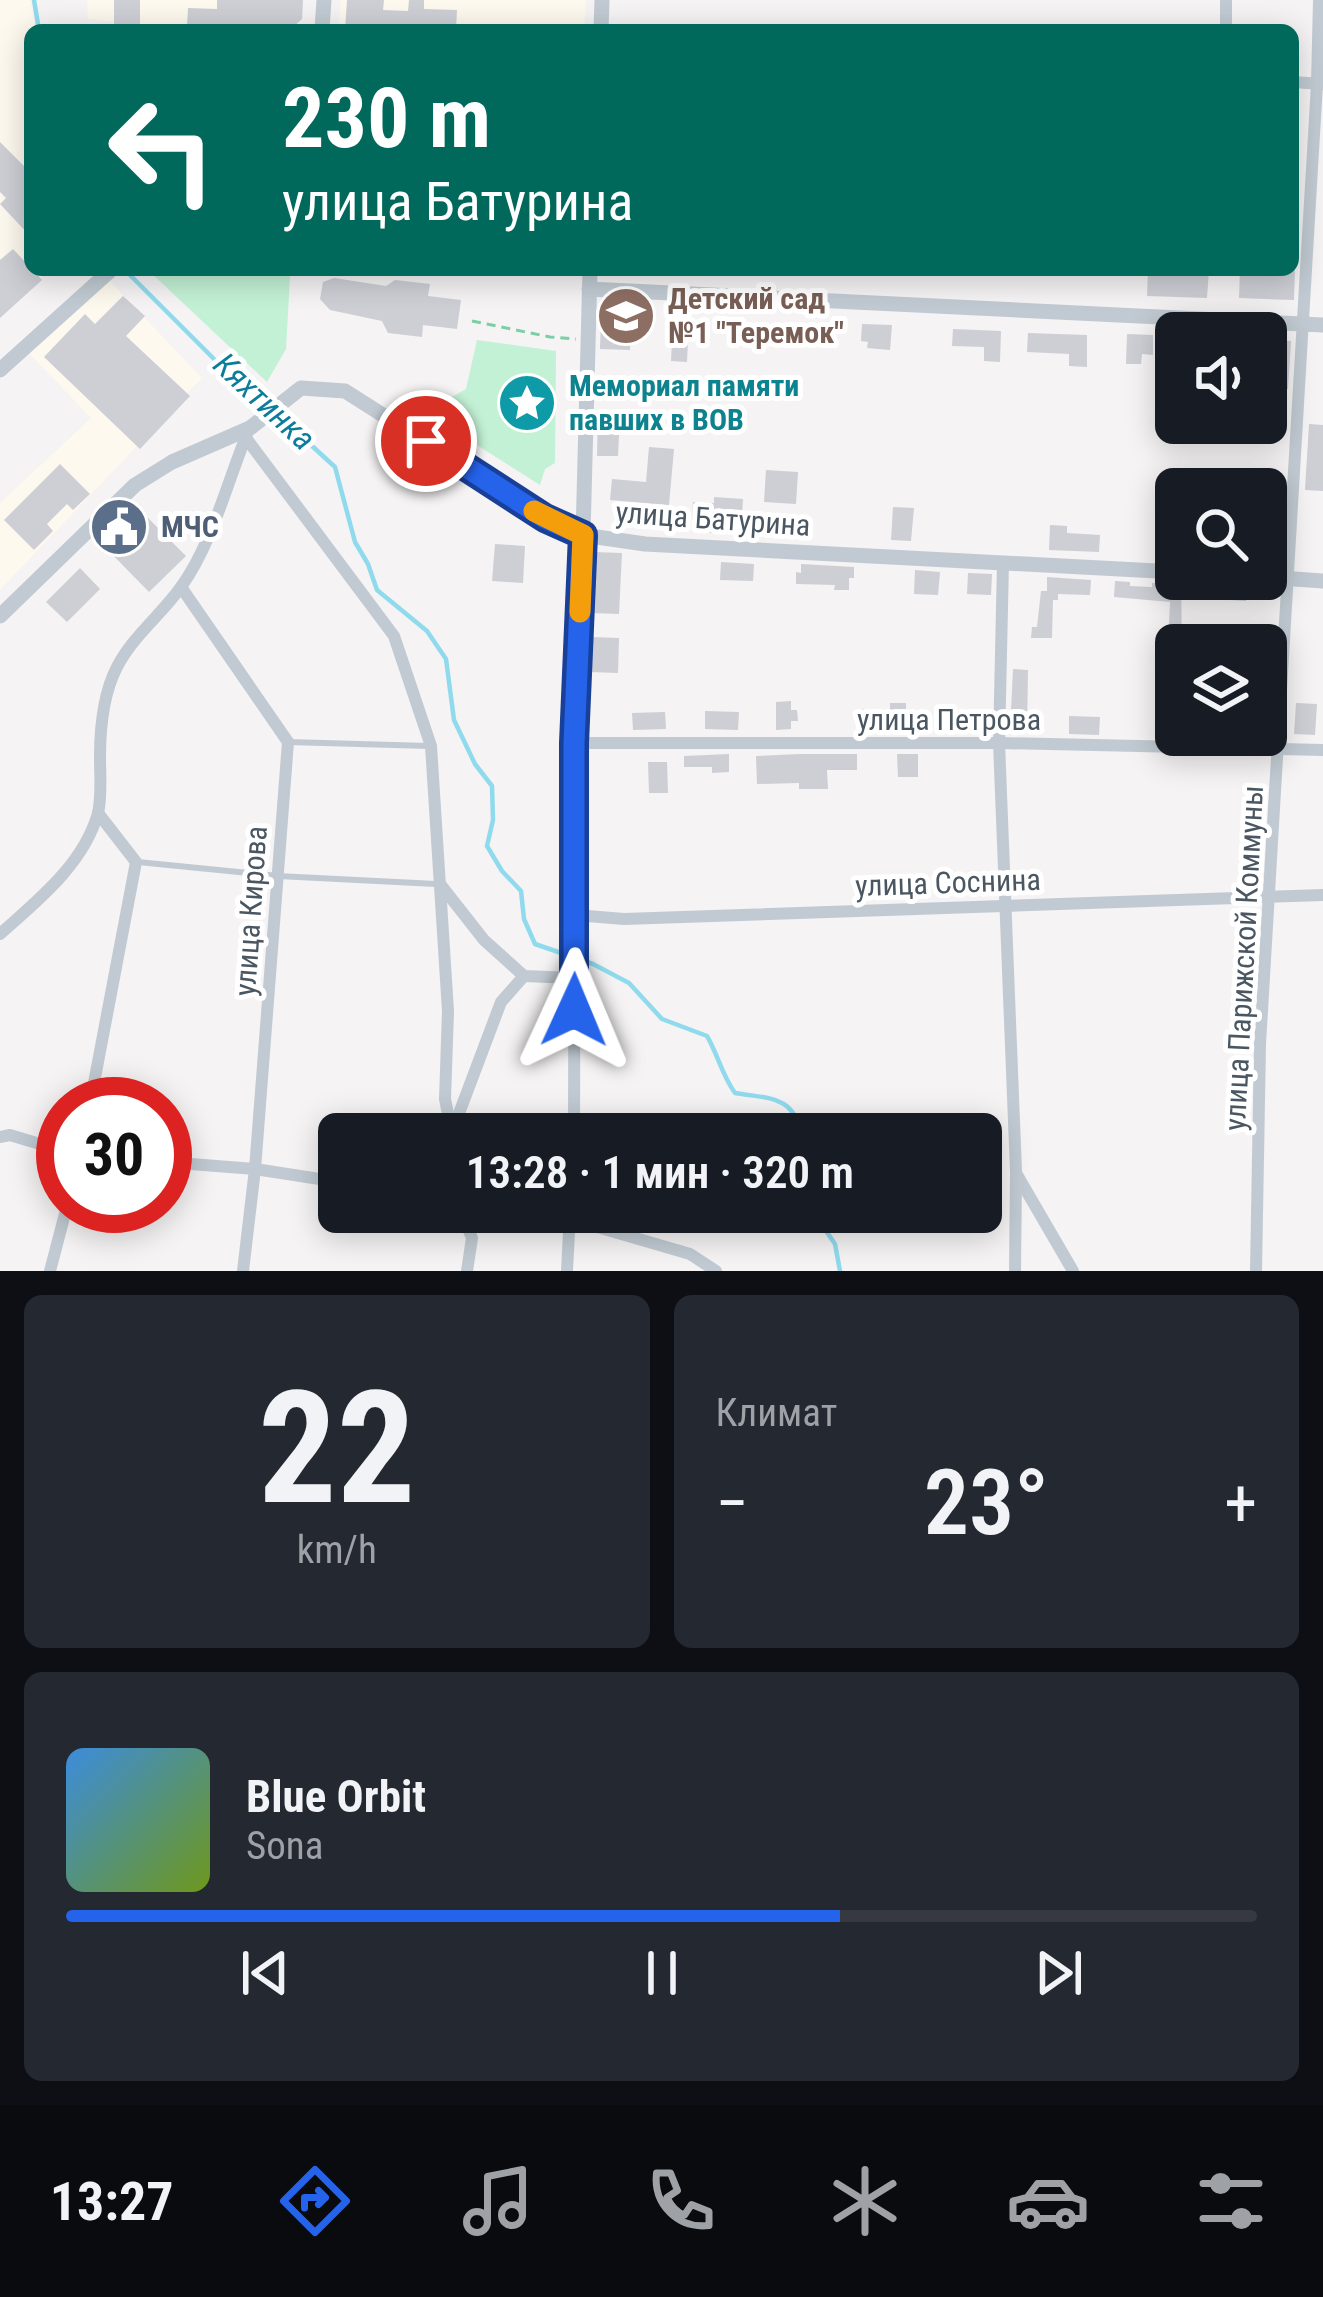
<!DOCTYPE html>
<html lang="ru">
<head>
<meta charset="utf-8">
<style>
	body { margin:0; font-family:"Roboto Condensed",sans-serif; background:#242831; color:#f1f3f6; height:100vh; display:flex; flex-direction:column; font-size:45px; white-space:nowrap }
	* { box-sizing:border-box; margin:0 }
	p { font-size:39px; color:#9ea1a6 }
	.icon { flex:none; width:66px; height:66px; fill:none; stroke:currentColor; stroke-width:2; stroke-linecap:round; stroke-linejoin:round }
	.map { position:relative; height:1271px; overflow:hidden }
	.panel { display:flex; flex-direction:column; gap:24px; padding:24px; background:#0d0f14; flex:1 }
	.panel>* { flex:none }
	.banner { position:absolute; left:24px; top:24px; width:1275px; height:252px; border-radius:18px; box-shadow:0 6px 30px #0003; background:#00695c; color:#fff; overflow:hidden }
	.controls { position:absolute; left:1155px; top:312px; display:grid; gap:24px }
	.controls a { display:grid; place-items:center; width:132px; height:132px; border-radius:18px; background:#171b24; box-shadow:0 6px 30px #0003; font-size:60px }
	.speed { position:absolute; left:36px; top:1077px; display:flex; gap:24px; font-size:60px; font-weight:700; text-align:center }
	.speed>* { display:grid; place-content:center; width:156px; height:156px; border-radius:50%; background:#171b24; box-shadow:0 6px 30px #0003; line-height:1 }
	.speed .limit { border:18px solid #d22; background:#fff; color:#111 }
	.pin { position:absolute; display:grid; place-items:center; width:102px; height:102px; color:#fff; margin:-51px; border:6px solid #fff; border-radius:50%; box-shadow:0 3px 12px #0007 }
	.me { position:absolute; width:132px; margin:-66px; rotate:1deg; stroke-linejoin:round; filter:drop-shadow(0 0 9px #0008) }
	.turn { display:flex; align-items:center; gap:42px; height:252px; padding:0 60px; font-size:54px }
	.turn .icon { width:156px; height:156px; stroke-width:2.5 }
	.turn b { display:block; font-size:84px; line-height:102px }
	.big { font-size:90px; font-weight:600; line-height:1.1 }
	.panel .widget { flex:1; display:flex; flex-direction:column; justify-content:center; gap:18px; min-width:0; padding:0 42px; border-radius:18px; background:#242831 }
	.panel .dial { align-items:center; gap:0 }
	.dial b { font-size:156px; line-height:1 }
	.song { display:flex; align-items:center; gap:36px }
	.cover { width:144px; height:144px; border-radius:18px; background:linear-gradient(135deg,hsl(210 70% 55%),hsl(80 70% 35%)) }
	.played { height:12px; border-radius:6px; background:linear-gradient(90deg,#2563eb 65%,#363941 65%) }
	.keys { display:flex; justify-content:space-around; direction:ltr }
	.heat { display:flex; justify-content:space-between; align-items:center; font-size:66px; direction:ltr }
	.panel .tiles { flex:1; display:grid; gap:24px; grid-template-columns:1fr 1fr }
	.widget:last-child { grid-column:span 2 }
	.trip { position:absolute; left:318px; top:1113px; width:684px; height:120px; border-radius:18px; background:#171b24; box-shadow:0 6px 30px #0003; font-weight:600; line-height:120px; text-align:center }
	.menu { display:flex; height:192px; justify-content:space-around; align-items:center; background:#090b0e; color:#9ea1a6 }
	.menu .icon { width:84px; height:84px }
	.menu .active { color:#2563eb }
	.menu b { font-size:54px; color:#f1f3f6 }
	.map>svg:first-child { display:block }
	.commercial { fill:#fdf9ef }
	.green { fill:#c3f1d5 }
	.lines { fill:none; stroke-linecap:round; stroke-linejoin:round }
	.stream { stroke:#90daee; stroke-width:4.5 }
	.building { fill:#cdcfd5 }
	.path { stroke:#7ad0a6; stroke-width:3; stroke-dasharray:9 6; stroke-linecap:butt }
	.service { stroke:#c1cad2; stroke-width:6 }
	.minor { stroke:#c1cad2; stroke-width:12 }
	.tertiary { stroke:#c1cad2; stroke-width:15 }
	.route-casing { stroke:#184099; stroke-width:30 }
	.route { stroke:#2563eb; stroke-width:21 }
	.slow { stroke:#f59e0b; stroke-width:21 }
	.labels { text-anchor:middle; stroke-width:10; stroke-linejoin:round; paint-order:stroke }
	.education-label { font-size:30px; font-weight:bold; fill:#785e54; stroke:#fff; text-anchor:start }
	.culture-label { font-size:30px; font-weight:bold; fill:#0d838f; stroke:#fff; text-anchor:start }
	.street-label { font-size:30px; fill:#4a5661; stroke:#fff }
	.service-label { font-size:30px; font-weight:bold; fill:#4e5e75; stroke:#fff; text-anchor:start }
	.water-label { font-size:33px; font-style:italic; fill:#0c7c9b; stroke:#fff }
</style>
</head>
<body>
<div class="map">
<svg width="1323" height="1271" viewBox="0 0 1323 1271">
	<rect width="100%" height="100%" fill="#f5f3f3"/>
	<g class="commercial">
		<polygon points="0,0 30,0 36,30 30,30 30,270 49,270 0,316"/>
		<polygon points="87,0 301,0 299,25 292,30 193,30 88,19"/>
		<polygon points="341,0 586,0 584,30 338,30"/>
		<polygon points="109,280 202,378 0,590 0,503 91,418 28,352"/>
	</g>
	<g class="green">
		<polygon points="148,270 302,270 290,276 286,349 267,382"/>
		<polygon points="477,340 556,351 555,463 545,469 540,485 425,412 466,389"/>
	</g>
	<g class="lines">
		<g class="stream">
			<polyline points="34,0 39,30"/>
			<polyline points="125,270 230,375 267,405"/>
			<path d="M 276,413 L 335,467 L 355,542 L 368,564 L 377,590 L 427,631 L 446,659 L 454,720 L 475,764 L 492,786 L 493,820 L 487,846 L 502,871 L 521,891 L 524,919 L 535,944 L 593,964 L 629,983 L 662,1019 L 707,1036 C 718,1055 722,1075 735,1093 C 769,1099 792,1094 802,1134"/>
			<polyline points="813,1212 835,1244 840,1271"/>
		</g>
	</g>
	<g class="building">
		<rect x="114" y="0" width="26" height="25"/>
		<polygon points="217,0 303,0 302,19 291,29 187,26 188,8 217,9"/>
		<polygon points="347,0 384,0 383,10 408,11 409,0 424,0 424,9 457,10 456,30 345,30"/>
		<polygon points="0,142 30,172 30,236 0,204 6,198 0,192"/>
		<polygon points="13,249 42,280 0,318 0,260"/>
		<polygon points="1148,270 1209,270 1207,298 1147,296"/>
		<polygon points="1240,270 1295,270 1294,300 1239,298"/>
		<polygon points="334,278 386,286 395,280 430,284 428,296 461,300 457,329 423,325 422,337 388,333 382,321 330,310 320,299 323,282"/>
		<polygon points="123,296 145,316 126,336 190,396 140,449 44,357 85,314 95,324"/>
		<polygon points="601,315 631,316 630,350 600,349"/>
		<polygon points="673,319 689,319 687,362 671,361"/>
		<polygon points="862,324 892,325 890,350 867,348 868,342 861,341"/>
		<polygon points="953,329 1001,331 1000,362 984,361 984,347 952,346"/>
		<polygon points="1028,333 1087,335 1087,367 1069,366 1069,354 1027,352"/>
		<polygon points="1127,334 1153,335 1153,355 1142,354 1141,364 1126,364"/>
		<polygon points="1276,340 1291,341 1288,389 1273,388"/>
		<polygon points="598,414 620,415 618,456 597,456"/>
		<polygon points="1309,424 1323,425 1323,491 1305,490"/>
		<polygon points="649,447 674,449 669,505 610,500 612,479 646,482"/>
		<polygon points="60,464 90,494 73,510 67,504 47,524 53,531 34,550 4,520"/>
		<polygon points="766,470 798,472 796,504 764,502"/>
		<polygon points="714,497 743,499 741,534 710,533 711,522 692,521 693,502 714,503"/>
		<polygon points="893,507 914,508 911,541 891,540"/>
		<polygon points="138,508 186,556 149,592 102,544"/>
		<polygon points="1050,525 1067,526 1067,533 1100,535 1099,552 1049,550"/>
		<polygon points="495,544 525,546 523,583 492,581"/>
		<polygon points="593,552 622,553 619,614 591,613"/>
		<polygon points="721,562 754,564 753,581 720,580"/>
		<polygon points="801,564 854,567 854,578 849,578 849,590 834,590 835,585 796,584 796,572 801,573"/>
		<polygon points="80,568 100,589 67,622 46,602"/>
		<polygon points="915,570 940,572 938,595 914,594"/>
		<polygon points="968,573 992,574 991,595 967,594"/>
		<polygon points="1047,577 1091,580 1090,595 1058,594 1058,600 1053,600 1052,638 1031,638 1032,627 1037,627 1041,591 1047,591"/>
		<polygon points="1115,581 1130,582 1130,586 1152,587 1152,583 1181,583 1182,645 1168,645 1170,602 1114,597"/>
		<polygon points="1213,585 1247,587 1246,601 1212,599"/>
		<polygon points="591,637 619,638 618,673 590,672"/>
		<polygon points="1013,669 1028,670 1027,733 1010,732"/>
		<polygon points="791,701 791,710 797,710 798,721 791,721 791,729 776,730 776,702"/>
		<polygon points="890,703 906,703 906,731 859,730 859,709 890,709"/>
		<polygon points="1296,703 1317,704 1315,735 1294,734"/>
		<polygon points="705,711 739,712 738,730 705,729"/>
		<polygon points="665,712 666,729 633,730 632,713"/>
		<polygon points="1069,716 1100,717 1099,735 1069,734"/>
		<polygon points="729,754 729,772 712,773 712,767 684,767 684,756"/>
		<polygon points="799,754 857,754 857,770 827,770 828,789 799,789 799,783 757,784 756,756"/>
		<polygon points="897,754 918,754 918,777 898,777"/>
		<polygon points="648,762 667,762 668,793 649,793"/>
	</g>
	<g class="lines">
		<polyline class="path" points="472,321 550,337 576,339"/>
		<g class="service">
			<polyline points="288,742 429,746"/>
			<polyline points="138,862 278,876 436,884"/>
		</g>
		<g class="minor">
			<polyline points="1226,0 1226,30"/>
			<polyline points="1293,82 1322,84"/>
			<polyline points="246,438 394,636 431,746 448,1011 445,1099 452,1134"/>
			<polyline points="1003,563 999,743 1016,1172 1015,1271"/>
			<polyline points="181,587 288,742 255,1169 243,1271"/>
			<polyline points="575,743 999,743 1323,750"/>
			<polyline points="440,884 484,940 524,976 574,978"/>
			<polyline points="575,915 624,919 1323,895"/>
			<path d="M 0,934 C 37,901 84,864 98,813 C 102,796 100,775 100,757 C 100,727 103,694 117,667 C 133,636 161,615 181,587 C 212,544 227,483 247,434"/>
			<polyline points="90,1104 136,862 98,813"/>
			<polyline points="452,1132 501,1002 524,976"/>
			<polyline points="574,1134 575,743 583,535"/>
			<polyline points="0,1137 10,1135 63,1151"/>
			<polyline points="165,1162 255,1169 339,1182"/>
			<polyline points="1016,1173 1073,1271"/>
			<polyline points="461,1212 472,1238 467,1271"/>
			<polyline points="569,1226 594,1226 690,1254 716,1271"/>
			<polyline points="50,1271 67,1206"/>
			<polyline points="567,1271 570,1212"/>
			<polyline points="1256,1271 1260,1044 1317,84 1319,0"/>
		</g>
		<g class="tertiary">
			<polyline points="322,30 324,0"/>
			<polyline points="601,30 602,0"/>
			<polyline points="589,289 1323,325"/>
			<polyline points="0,370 111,270"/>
			<polyline points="583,535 590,270"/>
			<polyline points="1266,577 1323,581"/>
			<polyline points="0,616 135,485 172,462 250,428 301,388 345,391 545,518 583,535 645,544 1176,572"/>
		</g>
	</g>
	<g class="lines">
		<defs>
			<polyline id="route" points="426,441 545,518 583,535 574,743 574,1010"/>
		</defs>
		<use href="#route" class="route-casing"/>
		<use href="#route" class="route"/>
		<polyline class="slow" points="534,511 583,535 580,612"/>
	</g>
	<defs>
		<symbol id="school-disc" viewBox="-11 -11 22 22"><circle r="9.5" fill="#8d6e63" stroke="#fff"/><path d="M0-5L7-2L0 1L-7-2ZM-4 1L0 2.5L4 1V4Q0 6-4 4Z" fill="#fff"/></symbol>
		<symbol id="sight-disc" viewBox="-11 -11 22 22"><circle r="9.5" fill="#0f9aa8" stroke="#fff"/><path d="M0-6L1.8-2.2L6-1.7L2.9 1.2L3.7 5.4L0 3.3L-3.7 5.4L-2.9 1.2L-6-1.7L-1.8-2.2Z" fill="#fff"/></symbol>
		<symbol id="civic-disc" viewBox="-11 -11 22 22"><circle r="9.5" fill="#5c6f8a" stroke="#fff"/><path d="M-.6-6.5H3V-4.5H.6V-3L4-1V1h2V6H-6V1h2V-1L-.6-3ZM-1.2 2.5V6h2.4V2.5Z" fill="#fff"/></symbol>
	</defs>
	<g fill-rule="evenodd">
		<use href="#school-disc" x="593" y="283" width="66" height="66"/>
		<use href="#sight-disc" x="494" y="370" width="66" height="66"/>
		<use href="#civic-disc" x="86" y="494" width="66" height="66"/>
	</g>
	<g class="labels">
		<g class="education-label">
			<text x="668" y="309">Детский сад<tspan x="668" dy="34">№1 "Теремок"</tspan></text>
		</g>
		<g class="culture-label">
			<text x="569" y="396">Мемориал памяти<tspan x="569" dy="34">павших в ВОВ</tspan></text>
		</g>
		<g class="street-label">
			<text transform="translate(713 519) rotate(4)" y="10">улица Батурина</text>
			<text x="949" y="730">улица Петрова</text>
			<text transform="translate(948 883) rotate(-2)" y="10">улица Соснина</text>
			<text transform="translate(251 911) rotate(-86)" y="10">улица Кирова</text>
			<text transform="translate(1244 958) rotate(-87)" y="10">улица Парижской Коммуны</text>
		</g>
		<g class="service-label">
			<text x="161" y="537">МЧС</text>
		</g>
		<g class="water-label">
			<text transform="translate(265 401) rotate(43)" y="12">Кяхтинка</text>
		</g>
	</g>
</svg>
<div class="controls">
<a><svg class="icon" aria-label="sound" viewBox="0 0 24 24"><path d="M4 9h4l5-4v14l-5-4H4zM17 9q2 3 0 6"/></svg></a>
<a><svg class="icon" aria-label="search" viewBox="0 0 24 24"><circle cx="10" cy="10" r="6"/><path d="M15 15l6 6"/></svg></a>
<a><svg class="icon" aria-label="layers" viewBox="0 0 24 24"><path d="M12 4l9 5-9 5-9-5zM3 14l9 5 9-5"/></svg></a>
</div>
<div class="speed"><div class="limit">30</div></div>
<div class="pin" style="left:426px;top:441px;background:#d93025"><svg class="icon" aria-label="arrive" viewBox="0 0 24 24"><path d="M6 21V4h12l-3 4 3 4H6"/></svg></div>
<svg class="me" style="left:574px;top:1010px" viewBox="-20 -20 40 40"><path d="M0-17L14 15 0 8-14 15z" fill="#2563eb" stroke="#fff" stroke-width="4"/></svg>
<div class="trip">13:28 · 1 мин · 320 m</div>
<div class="banner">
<div class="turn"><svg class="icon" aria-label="left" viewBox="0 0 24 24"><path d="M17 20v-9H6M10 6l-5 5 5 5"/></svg><div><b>230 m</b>улица Батурина</div></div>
</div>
</div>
<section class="panel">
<div class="tiles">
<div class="widget dial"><b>22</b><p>km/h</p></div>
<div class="widget"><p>Климат</p>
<div class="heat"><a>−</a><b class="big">23°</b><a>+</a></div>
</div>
<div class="widget">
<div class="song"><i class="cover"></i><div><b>Blue Orbit</b><p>Sona</p></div></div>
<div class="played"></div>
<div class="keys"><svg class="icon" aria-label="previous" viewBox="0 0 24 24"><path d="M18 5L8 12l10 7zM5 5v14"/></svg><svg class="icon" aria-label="pause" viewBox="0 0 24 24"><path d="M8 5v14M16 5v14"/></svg><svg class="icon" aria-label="next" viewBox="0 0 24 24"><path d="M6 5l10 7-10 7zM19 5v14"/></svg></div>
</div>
</div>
</section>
<nav class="menu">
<b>13:27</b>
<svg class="icon active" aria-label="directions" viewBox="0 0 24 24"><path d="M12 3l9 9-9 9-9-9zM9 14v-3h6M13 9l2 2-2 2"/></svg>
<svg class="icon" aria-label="music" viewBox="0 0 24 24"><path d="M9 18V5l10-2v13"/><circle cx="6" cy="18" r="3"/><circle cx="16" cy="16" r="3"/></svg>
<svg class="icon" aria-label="phone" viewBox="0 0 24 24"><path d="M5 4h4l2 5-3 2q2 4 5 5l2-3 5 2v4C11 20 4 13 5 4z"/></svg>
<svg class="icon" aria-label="climate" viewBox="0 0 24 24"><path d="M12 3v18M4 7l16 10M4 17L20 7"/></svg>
<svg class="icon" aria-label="car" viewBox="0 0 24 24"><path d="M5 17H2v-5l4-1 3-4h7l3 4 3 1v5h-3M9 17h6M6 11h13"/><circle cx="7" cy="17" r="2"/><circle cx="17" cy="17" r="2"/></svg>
<svg class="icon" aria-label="filters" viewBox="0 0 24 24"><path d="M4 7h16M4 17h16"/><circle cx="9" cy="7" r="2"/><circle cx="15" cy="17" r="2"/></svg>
</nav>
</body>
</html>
